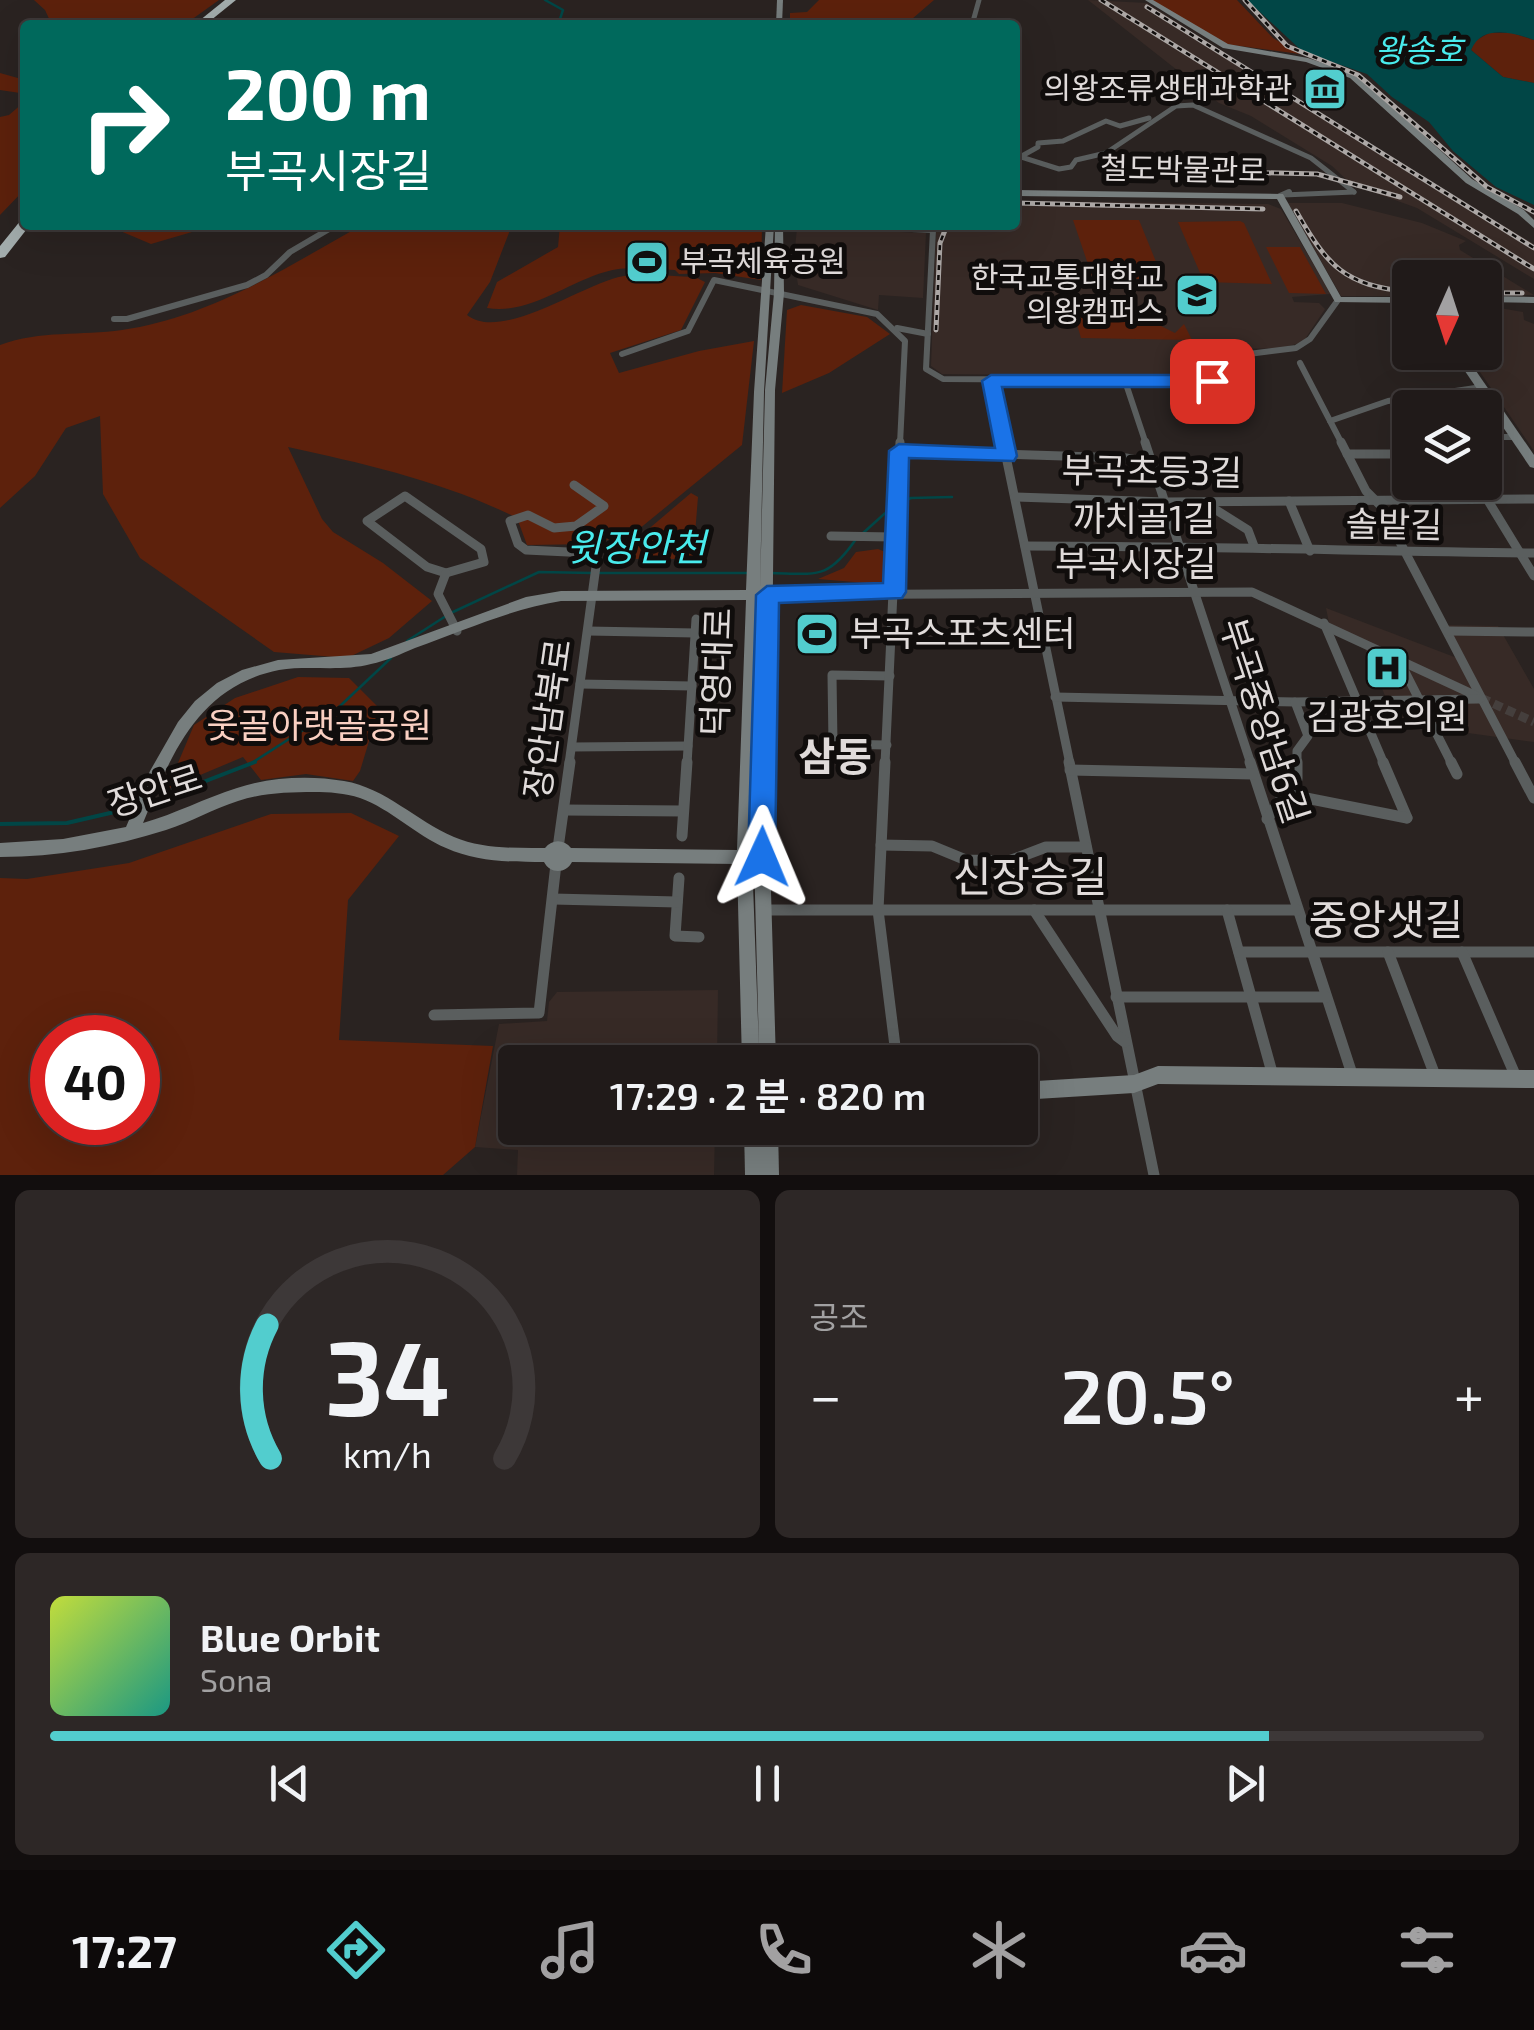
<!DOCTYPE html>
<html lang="ko">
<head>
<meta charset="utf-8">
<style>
	body { margin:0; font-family:"Exo 2","Noto Sans KR",sans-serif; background:#2d2726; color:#f1f3f6; height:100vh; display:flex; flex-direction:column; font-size:38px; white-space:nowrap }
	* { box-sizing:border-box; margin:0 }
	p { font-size:32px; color:#a2a1a2 }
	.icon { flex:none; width:55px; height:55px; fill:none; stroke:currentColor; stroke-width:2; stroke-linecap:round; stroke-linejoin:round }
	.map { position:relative; height:1175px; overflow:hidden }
	.drawer { display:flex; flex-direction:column; gap:15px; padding:15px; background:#120e0e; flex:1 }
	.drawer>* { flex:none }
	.guide { position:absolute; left:20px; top:20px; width:1000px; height:210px; border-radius:10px; box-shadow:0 10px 40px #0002,0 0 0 2px #3d3838; background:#00695c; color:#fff; overflow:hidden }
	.needle { width:65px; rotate:183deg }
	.controls { position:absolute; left:1392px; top:260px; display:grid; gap:20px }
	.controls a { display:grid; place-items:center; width:110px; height:110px; border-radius:10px; background:#201a19; box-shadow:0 10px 40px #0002,0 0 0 2px #3d3838; font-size:50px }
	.speed { position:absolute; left:30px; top:1015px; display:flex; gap:20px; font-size:50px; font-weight:700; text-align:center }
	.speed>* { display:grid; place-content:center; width:130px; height:130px; border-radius:50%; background:#201a19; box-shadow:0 10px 40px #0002,0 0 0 2px #3d3838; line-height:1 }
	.speed .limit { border:15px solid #d22; background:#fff; color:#111 }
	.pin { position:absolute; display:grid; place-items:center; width:85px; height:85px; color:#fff; margin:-42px; border-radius:20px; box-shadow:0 5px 15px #0006 }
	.me { position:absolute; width:110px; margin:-55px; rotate:1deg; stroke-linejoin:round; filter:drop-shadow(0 0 8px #0008) }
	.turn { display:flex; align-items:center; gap:35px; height:210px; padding:0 40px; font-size:45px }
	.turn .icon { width:130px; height:130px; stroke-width:2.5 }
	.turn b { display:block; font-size:70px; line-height:85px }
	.big { font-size:75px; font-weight:600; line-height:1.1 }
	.drawer .card { flex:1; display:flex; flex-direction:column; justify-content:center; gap:15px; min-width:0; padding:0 35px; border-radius:15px; background:#2d2726 }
	.drawer .dial { align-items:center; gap:0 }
	.dial svg { height:260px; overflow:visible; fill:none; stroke:#3d3838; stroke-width:7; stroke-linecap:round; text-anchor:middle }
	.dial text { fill:#f1f3f6; stroke:none }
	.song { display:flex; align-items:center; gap:30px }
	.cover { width:120px; height:120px; border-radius:15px; background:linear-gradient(135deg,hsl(70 70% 55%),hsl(170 70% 35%)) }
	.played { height:10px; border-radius:5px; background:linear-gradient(90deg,#52cdce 85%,#3d3838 85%) }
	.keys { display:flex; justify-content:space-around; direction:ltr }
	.heat { display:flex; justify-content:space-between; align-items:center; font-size:55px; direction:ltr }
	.drawer .tiles { flex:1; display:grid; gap:15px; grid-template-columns:1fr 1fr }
	.card:last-child { grid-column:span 2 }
	.trip { position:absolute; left:498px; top:1045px; width:540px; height:100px; border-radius:10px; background:#201a19; box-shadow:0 10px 40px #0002,0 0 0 2px #3d3838; font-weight:600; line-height:100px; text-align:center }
	.tab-bar { display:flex; height:160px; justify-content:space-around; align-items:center; background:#0d0a0a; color:#a2a1a2 }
	.tab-bar .icon { width:70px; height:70px }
	.tab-bar .on { color:#52cdce }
	.tab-bar b { font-size:45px; color:#f1f3f6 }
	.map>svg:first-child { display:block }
	.built { fill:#372a26 }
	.green { fill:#5d210c; fill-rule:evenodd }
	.water { fill:#014646 }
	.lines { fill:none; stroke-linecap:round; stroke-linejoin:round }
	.stream-far1 { stroke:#014646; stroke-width:2.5 }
	.stream { stroke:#014646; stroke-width:4 }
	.street-tunnel { stroke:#453f3d; stroke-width:9; stroke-dasharray:9 5; stroke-linecap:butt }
	.street-far3 { stroke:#5a5e5e; stroke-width:5 }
	.street-far2 { stroke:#5a5e5e; stroke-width:6 }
	.street-far1 { stroke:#5a5e5e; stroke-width:9 }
	.street { stroke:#5a5e5e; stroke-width:11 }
	.secondary { fill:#777e7e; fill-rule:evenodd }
	.highway { fill:#a3adad; fill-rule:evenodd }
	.rail-casing { stroke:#aca7a5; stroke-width:5 }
	.rail { stroke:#100d0c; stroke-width:2.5; stroke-dasharray:5; stroke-linecap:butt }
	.route { fill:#1a73e8; stroke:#114b97; stroke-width:2.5 }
	.labels { text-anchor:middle; stroke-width:10; stroke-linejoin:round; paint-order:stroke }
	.far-poi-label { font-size:30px; fill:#e0dbda; stroke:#100d0c; text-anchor:end }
	.far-street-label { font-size:30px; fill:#e0dbda; stroke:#100d0c }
	.far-water-label { font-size:32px; font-style:italic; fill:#49ebed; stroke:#100d0c }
	.street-label { font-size:35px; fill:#e0dbda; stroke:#100d0c }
	.poi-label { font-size:35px; fill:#e0dbda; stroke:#100d0c; text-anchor:start }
	.park-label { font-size:35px; fill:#fad0c2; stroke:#100d0c }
	.water-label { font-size:38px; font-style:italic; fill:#49ebed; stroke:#100d0c }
	.quarter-label { font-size:40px; font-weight:bold; fill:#e0dbda; stroke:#100d0c }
	.near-street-label { font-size:42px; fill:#e0dbda; stroke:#100d0c }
</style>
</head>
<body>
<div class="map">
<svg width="1534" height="1175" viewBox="0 0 1534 1175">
	<rect width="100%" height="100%" fill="#2a2321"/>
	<g class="built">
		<polygon points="1088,0 1147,3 1381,153 1534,244 1534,279 1417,208 1351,184 1332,166 1251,116 1219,103"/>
		<polygon points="1015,201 1268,204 1281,209 1331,294 1292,297 1294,302 1319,303 1325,309 1303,342 1282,348 1239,349 1220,356 1211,372 1204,377 942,374 931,366 936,232 944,225 1015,225"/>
		<polygon points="1288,203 1342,203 1422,223 1466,241 1459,245 1460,250 1534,295 1485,295 1485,278 1410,278 1410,296 1341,296"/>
		<polygon points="797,228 926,233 923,298 879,295 878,310 798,285 794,259"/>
		<polygon points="1494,307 1523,312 1524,320 1534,324 1534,451 1467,353 1485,352 1485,313 1496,314"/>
		<polygon points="1326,608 1457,658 1443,625 1498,626 1534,689 1534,742 1439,729 1394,717 1364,646 1330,628"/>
		<polygon points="718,990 717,1062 515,1062 515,1128 715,1128 714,1175 517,1175 518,1150 475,1147 499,1024 547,1021 549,1002 557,992"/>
	</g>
	<g class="green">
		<polygon points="34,0 219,0 184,25 52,25 45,10"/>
		<polygon points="819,0 934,0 905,25 790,25 790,13 807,12"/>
		<polygon points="1151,0 1237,0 1273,38 1300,54 1225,44"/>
		<polygon points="1489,33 1512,33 1534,40 1534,83 1503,77 1471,50 1475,41"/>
		<polygon points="0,73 25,80 25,189 0,215 0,117 9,115 23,103 20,93 0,90"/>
		<polygon points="1073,220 1139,220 1163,279 1093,279"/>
		<polygon points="1240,221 1244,223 1272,284 1204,282 1178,222"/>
		<polygon points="106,225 216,225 151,244"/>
		<path d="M 362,225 L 512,225 L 490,282 L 467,315 C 502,343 585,282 624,276 C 646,273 672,276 695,277 L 705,282 L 681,330 L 610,353 L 619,373 L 699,351 L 754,341 L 742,445 L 639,529 L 595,544 L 527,545 L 517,518 C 445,482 366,464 288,447 L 322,519 L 333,532 L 383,563 L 432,601 L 389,638 L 347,658 L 274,652 L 140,558 L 103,494 L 100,416 L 66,428 L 35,476 L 0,508 L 0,345 C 40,330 82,336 122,330 C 211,317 285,268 362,225 Z"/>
		<path d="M 560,225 L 762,225 L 761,280 L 715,273 L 679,274 L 675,270 C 653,269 627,265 605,272 C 566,283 529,315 487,308 L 497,282 L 558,247 Z"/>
		<polygon points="1266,247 1300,247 1326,294 1289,293"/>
		<polygon points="1069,297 1101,297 1103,316 1165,317 1157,324 1175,333 1184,324 1192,340 1081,338"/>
		<polygon points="801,305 867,317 890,334 829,373 782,393 787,310"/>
		<polygon points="691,493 698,497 693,559 624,559 625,549"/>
		<polygon points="878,549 888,553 888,580 878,584 818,579 844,568 856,552"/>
		<polygon points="298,677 349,678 379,708 360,771 353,781 306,774 261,780 243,757 167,789 194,725 235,698"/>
		<path d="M 351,813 L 399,836 L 348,900 L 339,1040 L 493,1046 L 475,1147 L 443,1175 L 0,1175 L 0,878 L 27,879 L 129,863 L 271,814 ZM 52,1038 L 138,1038 L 138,1122 L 52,1122 Z"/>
	</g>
	<path class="water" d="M 1247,0 L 1534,0 L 1534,40 C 1512,32 1482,24 1471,50 L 1503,77 L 1534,83 L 1534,205 L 1496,187 L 1453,151 L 1429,122 L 1392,97 L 1367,74 L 1303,52 Z"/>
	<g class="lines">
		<g class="stream-far1">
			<polyline points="545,0 563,10 558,25"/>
			<polyline points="900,503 911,498 952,497"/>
			<polyline points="862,534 893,506"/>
			<polyline points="600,573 747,573"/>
			<path d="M 770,573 C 817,574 828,580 856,539"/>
			<polyline points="453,612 539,572 592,573"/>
			<polyline points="407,641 446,616"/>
			<polyline points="250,764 339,707 391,658"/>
		</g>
		<g class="stream">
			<polyline points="149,803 255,762"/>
			<polyline points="0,824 67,823 136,807"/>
		</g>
		<polyline class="street-tunnel" points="1481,698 1534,722"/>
		<g class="street-far3">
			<polyline points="972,25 979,0"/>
			<polyline points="1015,155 1059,169 1071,167 1076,160 1106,153 1176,106 1193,105 1311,158 1354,192"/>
			<polyline points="1020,157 1038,147 1038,143 1063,141 1106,121 1120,126 1149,118"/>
			<polyline points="1283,195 1354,192"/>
		</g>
		<g class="street-far2">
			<polyline points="1280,196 1289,192"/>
			<polyline points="824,225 933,230"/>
			<polyline points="937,225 933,230 926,369 943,379 1212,381 1225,357 1296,348 1310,339 1338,300"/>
			<polyline points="114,319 127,319 247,285 266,275 290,252 336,225"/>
			<polyline points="897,328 928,334"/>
			<polyline points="622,354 688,331 714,280 877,314 905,341 900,444"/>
			<polyline points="1300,363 1342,444"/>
			<polyline points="991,381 1004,444"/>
			<polyline points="1125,381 1146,444"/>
			<polyline points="1330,421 1388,401 1482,387"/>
			<polyline points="1485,437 1516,437"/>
			<polyline points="1406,444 1403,439 1410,439"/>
		</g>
		<g class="street-far1">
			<polyline points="1003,442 1070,764"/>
			<polyline points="1145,442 1251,764"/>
			<polyline points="1341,442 1366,491 1381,506 1516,764"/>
			<polyline points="1404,442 1410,452"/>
			<polyline points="899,451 1126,458 1153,463"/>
			<polyline points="1347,454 1410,454"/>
			<polyline points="1427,482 1436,499"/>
			<polygon points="405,496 481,549 484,562 446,573 427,567 367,521"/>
			<polyline points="1015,497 1166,502 1534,499"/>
			<polyline points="1487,499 1534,576"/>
			<polyline points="1289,501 1310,551"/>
			<polyline points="1205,503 1248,530 1254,546"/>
			<polyline points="831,536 894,537"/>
			<path d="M 1025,546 C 1195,546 1364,551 1534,553"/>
			<polyline points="446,573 438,594 457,631"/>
			<polyline points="767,595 1252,592 1481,698"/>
			<polyline points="1324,623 1384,764"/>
			<polyline points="588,631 695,633"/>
			<polyline points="1448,631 1534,632"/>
			<polyline points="1399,660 1452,764"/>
			<polyline points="580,684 692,686"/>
			<polyline points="1055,697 1295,702 1479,699"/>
			<polyline points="1295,702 1308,736 1297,751 1297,764"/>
			<polyline points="887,745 833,744 832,675 890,676"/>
			<polyline points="572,747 688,746"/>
			<polyline points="569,764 597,559 589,553 526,550 518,544 510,521 528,515 554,528 576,526 604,506 574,485"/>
			<polyline points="687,764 696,619"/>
			<polyline points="885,764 900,442"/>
		</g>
		<g class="street">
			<polyline points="885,762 878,910 897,1062"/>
			<polyline points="1069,762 1154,1175"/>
			<polyline points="1250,762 1353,1077"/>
			<polyline points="1383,762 1407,818"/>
			<polyline points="1451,762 1457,774"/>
			<polyline points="1515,762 1534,798"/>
			<polyline points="1070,770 1252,774"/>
			<polyline points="1289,788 1297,779 1297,762"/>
			<polyline points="564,810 683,811"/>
			<polyline points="1267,819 1289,788 1301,797 1407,818"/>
			<polyline points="682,836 687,762"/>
			<polyline points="881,845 932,846 966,860 1009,861 1046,847 1086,847"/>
			<polyline points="558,848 570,762"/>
			<polyline points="679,878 675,936 699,937"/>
			<polyline points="553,899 677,902"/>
			<polyline points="762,910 1297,910"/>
			<polyline points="1034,910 1117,1036 1125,1042"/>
			<polyline points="1227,910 1273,1076"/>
			<polyline points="1239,952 1534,952"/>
			<polyline points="1388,952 1436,1078"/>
			<polyline points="1462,952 1516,1077"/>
			<polyline points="1116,997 1326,997"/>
			<polyline points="434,1015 539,1013 556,864"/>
		</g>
		<g class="secondary">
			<polygon points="777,0 783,0 782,25 776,25"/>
			<polygon points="1145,0 1153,0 1228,44 1308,58 1356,74 1472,179 1524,210 1534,220 1534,228 1518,214 1466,183 1350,78 1306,62 1223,48"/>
			<polygon points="1015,190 1283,194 1341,297 1410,297 1410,303 1335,302 1277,199 1015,196"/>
			<path d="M 766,225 L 774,225 L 764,392 L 760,590 L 765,390 L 774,293 L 775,225 L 783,225 L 784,293 L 775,390 L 770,857 L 776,1062 L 742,1062 L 737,864 L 572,862 C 566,874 550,874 544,862 C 511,862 477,862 446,848 C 415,835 391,809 360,798 C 345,793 329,792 314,792 C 288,792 262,793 238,801 C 213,809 191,822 166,830 C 112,847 57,857 0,857 L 0,843 L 63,839 L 126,827 L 150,771 L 178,722 L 195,701 L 217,683 L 242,670 L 278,660 L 371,654 L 526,597 L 561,591 L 746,590 L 754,392 ZM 746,600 L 737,850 L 571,848 C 564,839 552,839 545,848 C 515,848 482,849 454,837 C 416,821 386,788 344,781 C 310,775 269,777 237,788 C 205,798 175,814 143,823 C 171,755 198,686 279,670 C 309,665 341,672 371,664 C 386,661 401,654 415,648 C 463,631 511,609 561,601 ZM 759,600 L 754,857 L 759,1049 L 752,857 Z"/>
			<polygon points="1485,296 1534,297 1534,303 1485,302"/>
			<polygon points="1452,352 1463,352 1534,455 1534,468 1530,467"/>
			<polygon points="1158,1066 1534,1070 1534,1088 1158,1084 1134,1093 1020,1100 1020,1082 1134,1075"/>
			<polygon points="744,1128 778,1128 779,1175 745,1175"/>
		</g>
		<g class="highway">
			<polygon points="225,0 236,0 205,25 194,25"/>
			<polygon points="25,219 25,225 30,225 5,257 0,258 0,246 21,220"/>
		</g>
		<defs>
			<g id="rail">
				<polyline points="1101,0 1534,269"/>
				<polyline points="1245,0 1287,46 1358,75 1487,187 1534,212"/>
				<polyline points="1147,7 1534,248"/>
				<polyline points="1234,172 1317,174 1400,197"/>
				<polyline points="1015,203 1263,209"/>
				<path d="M 1296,211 C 1328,267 1344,285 1410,292"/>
				<polyline points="1485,293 1522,293"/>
				<polyline points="936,330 940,243 947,225"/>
			</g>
		</defs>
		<use href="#rail" class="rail-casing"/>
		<use href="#rail" class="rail"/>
	</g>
	<polygon class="route" points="991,375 1212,375 1222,381 1212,387 1002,387 1017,456 1014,461 909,458 906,592 902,598 779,603 775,857 771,866 762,870 752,866 748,857 756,595 767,586 883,583 889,451 899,444 995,448 982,381"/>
	<defs>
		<symbol id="museum-square" viewBox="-11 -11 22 22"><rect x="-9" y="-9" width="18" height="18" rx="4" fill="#52cdce" stroke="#100d0c"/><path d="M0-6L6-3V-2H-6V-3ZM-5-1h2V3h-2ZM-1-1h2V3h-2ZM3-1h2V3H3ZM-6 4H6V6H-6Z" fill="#111"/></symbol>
		<symbol id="stadium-square" viewBox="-11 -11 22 22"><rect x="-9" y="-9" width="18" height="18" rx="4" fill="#52cdce" stroke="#100d0c"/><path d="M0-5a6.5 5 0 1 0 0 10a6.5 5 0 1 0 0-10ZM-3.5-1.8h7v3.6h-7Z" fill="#111"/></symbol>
		<symbol id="university-square" viewBox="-11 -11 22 22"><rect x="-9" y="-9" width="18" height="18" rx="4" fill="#52cdce" stroke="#100d0c"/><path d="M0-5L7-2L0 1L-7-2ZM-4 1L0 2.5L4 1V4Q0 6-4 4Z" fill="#111"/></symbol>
		<symbol id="hospital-square" viewBox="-11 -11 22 22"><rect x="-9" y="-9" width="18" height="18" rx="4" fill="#52cdce" stroke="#100d0c"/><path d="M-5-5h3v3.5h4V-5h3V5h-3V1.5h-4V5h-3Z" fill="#111"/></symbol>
	</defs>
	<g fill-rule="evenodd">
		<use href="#museum-square" x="1300" y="64" width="50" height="50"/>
		<use href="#stadium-square" x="622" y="237" width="50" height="50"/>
		<use href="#university-square" x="1172" y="270" width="50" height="50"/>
		<use href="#stadium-square" x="792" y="609" width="50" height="50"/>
		<use href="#hospital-square" x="1362" y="643" width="50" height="50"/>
	</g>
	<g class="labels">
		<g class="far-poi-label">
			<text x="1292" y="99">의왕조류생태과학관</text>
			<text x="680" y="272" text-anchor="start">부곡체육공원</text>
			<text x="1164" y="288">한국교통대학교<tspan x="1164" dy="34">의왕캠퍼스</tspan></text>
		</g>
		<g class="far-street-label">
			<text transform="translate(1183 170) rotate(1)" y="10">철도박물관로</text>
		</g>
		<g class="far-water-label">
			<text x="1419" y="62">왕송호</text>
		</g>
		<g class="street-label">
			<text transform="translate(1152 472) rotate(1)" y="12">부곡초등3길</text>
			<text x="1144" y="531">까치골1길</text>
			<text transform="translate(1394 525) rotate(1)" y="12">솔밭길</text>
			<text x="1136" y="576">부곡시장길</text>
			<text transform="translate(717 672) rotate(-88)" y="12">덕영대로</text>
			<text transform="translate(548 719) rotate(-82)" y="12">장안남북로</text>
			<text transform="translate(1264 721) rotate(72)" y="12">부곡중앙남6길</text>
			<text transform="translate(155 791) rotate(-18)" y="12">장안로</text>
		</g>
		<g class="poi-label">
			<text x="850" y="646">부곡스포츠센터</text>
			<text x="1387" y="729" text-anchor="middle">김광호의원</text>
		</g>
		<g class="park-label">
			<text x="319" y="738">웃골아랫골공원</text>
		</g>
		<g class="water-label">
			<text x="636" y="561">윗장안천</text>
		</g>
		<g class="quarter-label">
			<text x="835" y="771">삼동</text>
		</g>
		<g class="near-street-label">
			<text x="1030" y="892">신장승길</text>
			<text x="1386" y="935">중앙샛길</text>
		</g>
	</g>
</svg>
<div class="controls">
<a><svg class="needle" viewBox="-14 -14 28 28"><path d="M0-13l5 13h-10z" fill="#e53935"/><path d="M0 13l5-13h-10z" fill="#a2a1a2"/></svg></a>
<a><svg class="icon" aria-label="layers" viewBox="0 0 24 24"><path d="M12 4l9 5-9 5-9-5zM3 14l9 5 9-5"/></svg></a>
</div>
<div class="speed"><div class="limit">40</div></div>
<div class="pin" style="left:1212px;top:381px;background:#d93025"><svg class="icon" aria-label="arrive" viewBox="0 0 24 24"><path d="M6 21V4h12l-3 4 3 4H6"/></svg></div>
<svg class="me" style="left:762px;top:857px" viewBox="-20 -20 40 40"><path d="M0-17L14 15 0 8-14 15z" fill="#1a73e8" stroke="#fff" stroke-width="4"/></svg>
<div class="trip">17:29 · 2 분 · 820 m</div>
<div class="guide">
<div class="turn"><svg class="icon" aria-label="right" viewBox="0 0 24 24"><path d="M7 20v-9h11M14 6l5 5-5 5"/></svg><div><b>200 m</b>부곡시장길</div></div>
</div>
</div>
<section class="drawer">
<div class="tiles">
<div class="card dial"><svg viewBox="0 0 100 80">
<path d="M14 69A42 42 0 1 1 86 69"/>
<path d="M14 69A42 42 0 0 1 13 28" stroke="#52cdce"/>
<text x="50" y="56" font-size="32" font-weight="700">34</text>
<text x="50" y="72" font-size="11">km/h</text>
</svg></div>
<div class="card"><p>공조</p>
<div class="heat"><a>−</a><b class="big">20.5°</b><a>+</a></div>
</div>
<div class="card">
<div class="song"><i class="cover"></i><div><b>Blue Orbit</b><p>Sona</p></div></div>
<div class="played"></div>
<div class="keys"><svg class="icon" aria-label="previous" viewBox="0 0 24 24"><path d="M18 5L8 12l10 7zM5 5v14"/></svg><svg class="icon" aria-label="pause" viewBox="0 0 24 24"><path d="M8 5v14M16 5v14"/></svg><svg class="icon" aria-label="next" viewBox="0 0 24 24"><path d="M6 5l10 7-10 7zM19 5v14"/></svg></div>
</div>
</div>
</section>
<nav class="tab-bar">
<b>17:27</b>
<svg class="icon on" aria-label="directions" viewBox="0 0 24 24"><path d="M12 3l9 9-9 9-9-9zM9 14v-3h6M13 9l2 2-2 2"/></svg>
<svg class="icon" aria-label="music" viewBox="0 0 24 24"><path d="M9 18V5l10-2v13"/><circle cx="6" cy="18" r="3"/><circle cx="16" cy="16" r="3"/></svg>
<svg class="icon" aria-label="phone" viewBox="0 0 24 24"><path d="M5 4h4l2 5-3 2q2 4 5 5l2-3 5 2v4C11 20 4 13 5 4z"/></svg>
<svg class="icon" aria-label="climate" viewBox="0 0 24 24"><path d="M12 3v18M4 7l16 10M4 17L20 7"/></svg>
<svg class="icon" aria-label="car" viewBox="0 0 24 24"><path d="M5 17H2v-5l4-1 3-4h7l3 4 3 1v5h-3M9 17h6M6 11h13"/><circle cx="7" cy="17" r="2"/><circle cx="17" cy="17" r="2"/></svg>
<svg class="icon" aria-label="filters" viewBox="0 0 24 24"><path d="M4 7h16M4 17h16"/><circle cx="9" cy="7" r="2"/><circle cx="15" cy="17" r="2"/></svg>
</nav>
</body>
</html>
